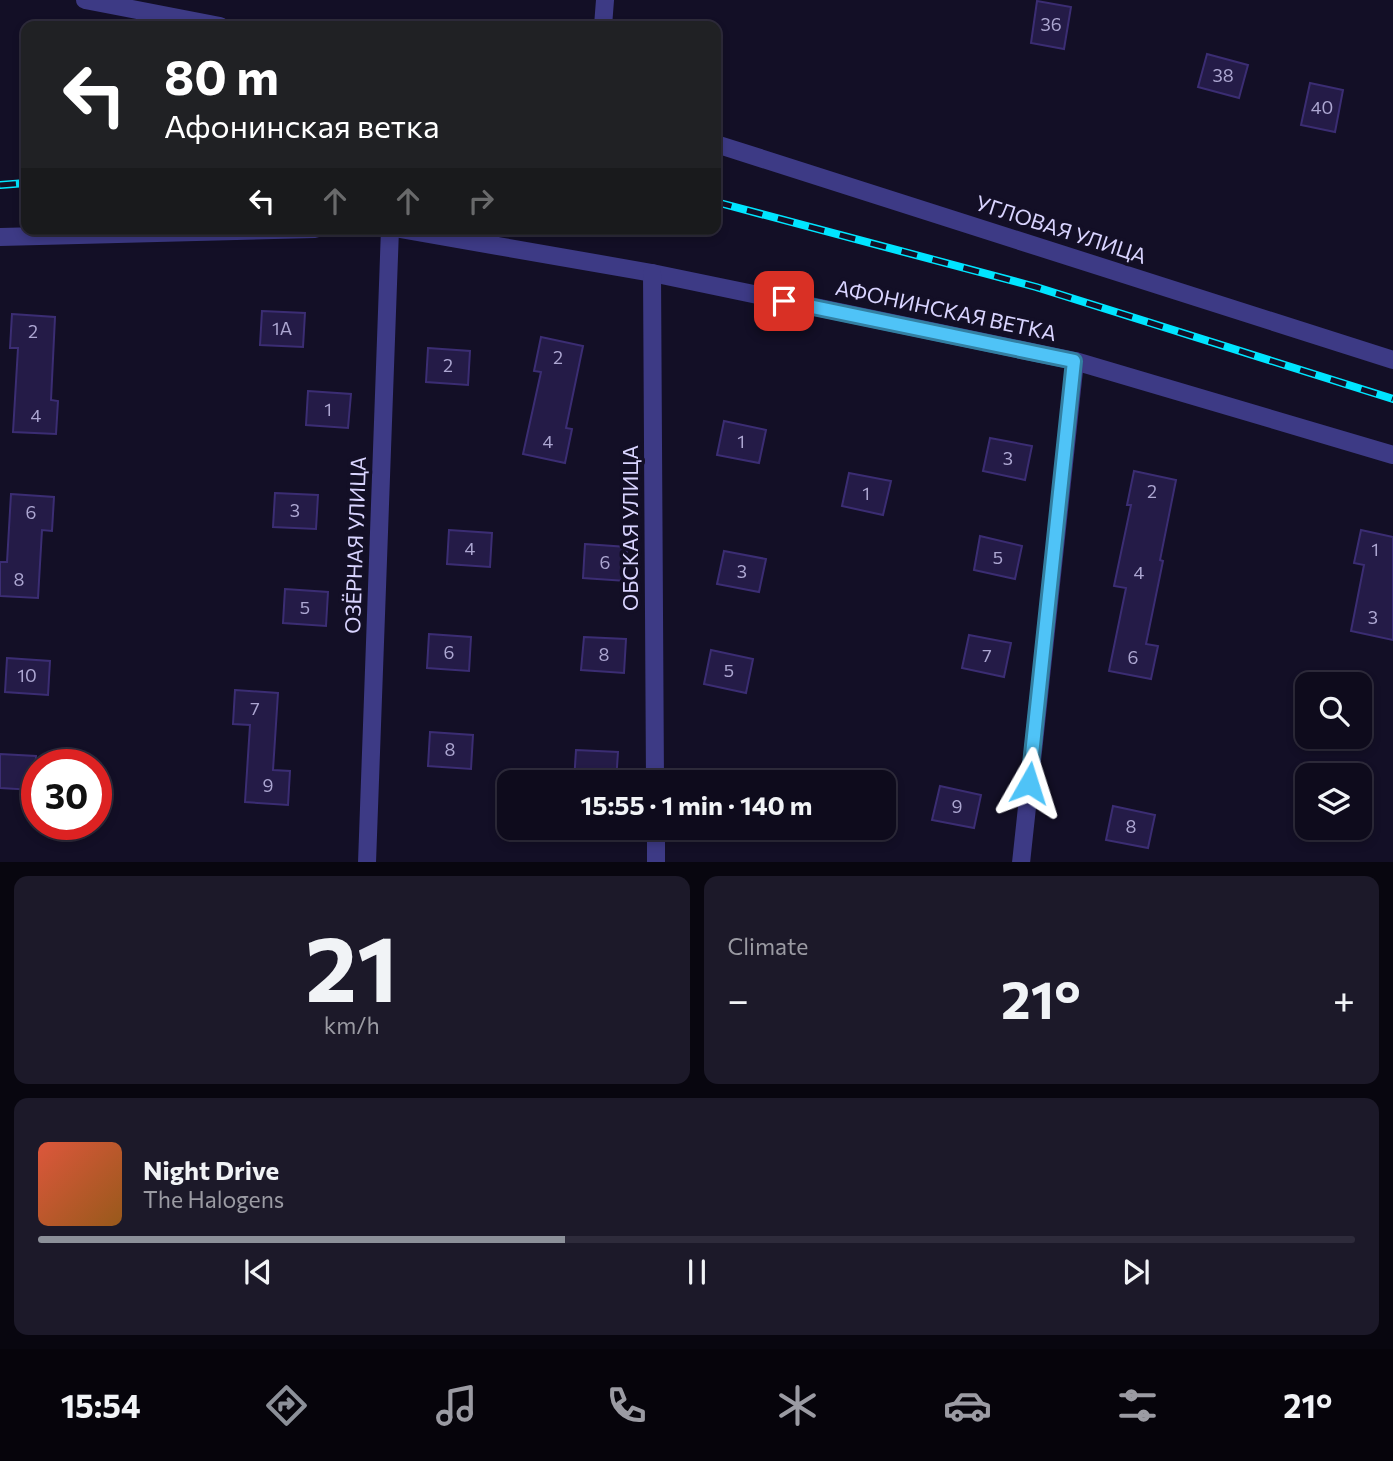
<!DOCTYPE html>
<html lang="en">
<head>
<meta charset="utf-8">
<style>
	body { margin:0; font-family:Commissioner,sans-serif; background:#1c1929; color:#f1f3f6; height:100vh; display:flex; flex-direction:column; font-size:26px; white-space:nowrap }
	* { box-sizing:border-box; margin:0 }
	p { font-size:23px; color:#9b9ba3 }
	.icon { flex:none; width:38px; height:38px; fill:none; stroke:currentColor; stroke-width:2; stroke-linecap:round; stroke-linejoin:round }
	.map { position:relative; height:862px; overflow:hidden }
	.sheet { display:flex; flex-direction:column; gap:14px; padding:14px; background:#08060f; flex:1 }
	.sheet>* { flex:none }
	.banner { position:absolute; left:21px; top:21px; width:700px; height:214px; border-radius:14px; box-shadow:0 4px 10px #0003,0 0 0 2px #2e2b3b; background:#202124; color:#fff; overflow:hidden }
	.tools { position:absolute; left:1295px; top:672px; display:grid; gap:14px }
	.tools a { display:grid; place-items:center; width:77px; height:77px; border-radius:14px; background:#0e0b1c; box-shadow:0 4px 10px #0003,0 0 0 2px #2e2b3b; font-size:35px }
	.speed { position:absolute; left:21px; top:749px; display:flex; gap:14px; font-size:35px; font-weight:700; text-align:center }
	.speed>* { display:grid; place-content:center; width:91px; height:91px; border-radius:50%; background:#0e0b1c; box-shadow:0 4px 10px #0003,0 0 0 2px #2e2b3b; line-height:1 }
	.speed .limit { border:10px solid #d22; background:#fff; color:#111 }
	.pin { position:absolute; display:grid; place-items:center; width:60px; height:60px; color:#fff; margin:-30px; border-radius:14px; box-shadow:0 4px 10px #0006 }
	.me { position:absolute; width:77px; margin:-38px; rotate:6deg; stroke-linejoin:round; filter:drop-shadow(0 0 5px #0008) }
	.turn { display:flex; align-items:center; gap:24px; height:147px; padding:0 28px; font-size:32px }
	.turn .icon { width:91px; height:91px; stroke-width:2.5 }
	.turn b { display:block; font-size:49px; line-height:60px }
	.lanes { display:flex; align-items:center; height:66px; padding:0 28px; background:#0003; justify-content:center; gap:35px; direction:ltr }
	.lanes .off { opacity:.35 }
	.big { font-size:52px; font-weight:700; line-height:1.1 }
	.sheet .widget { flex:1; display:flex; flex-direction:column; justify-content:center; gap:10px; min-width:0; padding:0 24px; border-radius:14px; background:#1c1929 }
	.sheet .dial { align-items:center; gap:0 }
	.dial b { font-size:91px; line-height:1 }
	.song { display:flex; align-items:center; gap:21px }
	.cover { width:84px; height:84px; border-radius:10px; background:linear-gradient(135deg,hsl(10 70% 55%),hsl(30 70% 35%)) }
	.played { height:7px; border-radius:4px; background:linear-gradient(90deg,#8c9099 40%,#2e2b3b 40%) }
	.keys { display:flex; justify-content:space-around; direction:ltr }
	.heat { display:flex; justify-content:space-between; align-items:center; font-size:38px; direction:ltr }
	.sheet .tiles { flex:1; display:grid; gap:14px; grid-template-columns:1fr 1fr }
	.widget:last-child { grid-column:span 2 }
	.trip { position:absolute; left:497px; top:770px; width:399px; height:70px; border-radius:14px; background:#0e0b1c; box-shadow:0 4px 10px #0003,0 0 0 2px #2e2b3b; font-weight:700; line-height:70px; text-align:center }
	.dock { display:flex; height:112px; justify-content:space-around; align-items:center; background:#06040b; color:#9b9ba3 }
	.dock .icon { width:49px; height:49px }
	.dock .selected { color:#8c9099 }
	.dock b { font-size:32px; color:#f1f3f6 }
	.map>svg:first-child { display:block }
	.building { fill:#241b47; stroke:#3b2d73; stroke-width:2 }
	.lines { fill:none; stroke-linecap:round; stroke-linejoin:round }
	.minor { stroke:#3d3a85; stroke-width:18 }
	.rail-casing { stroke:#00e5ff; stroke-width:8 }
	.rail { stroke:#130f26; stroke-width:5; stroke-dasharray:16; stroke-linecap:butt }
	.route-casing { stroke:#337fa1; stroke-width:18 }
	.route { stroke:#4fc3f7; stroke-width:12 }
	.labels { text-anchor:middle; stroke-width:7; stroke-linejoin:round; paint-order:stroke }
	.number-label { font-size:18px; fill:#aca6d1 }
	.street-label { font-size:21px; fill:#d9d4ff; stroke:#130f26 }
</style>
</head>
<body>
<div class="map">
<svg width="1393" height="863" viewBox="0 0 1393 863">
	<rect width="100%" height="100%" fill="#130f26"/>
	<g class="building">
		<polygon points="1037,1 1071,7 1064,49 1031,43"/>
		<polygon points="1207,54 1248,65 1239,98 1198,87"/>
		<polygon points="1310,83 1343,90 1335,132 1301,125"/>
		<polygon points="262,311 305,313 303,347 260,345"/>
		<polygon points="12,314 55,317 51,400 58,401 56,434 13,432 18,348 10,348"/>
		<polygon points="541,337 583,346 566,428 572,429 565,463 523,454 541,372 534,371"/>
		<polygon points="428,348 470,351 468,385 426,382"/>
		<polygon points="308,391 351,394 348,428 306,425"/>
		<polygon points="724,421 766,430 759,463 717,455"/>
		<polygon points="990,438 1032,446 1025,480 983,471"/>
		<polygon points="1134,471 1176,480 1160,560 1163,561 1146,644 1158,646 1151,679 1109,671 1126,588 1114,586 1131,505 1127,505"/>
		<polygon points="849,473 891,481 883,515 842,506"/>
		<polygon points="275,493 318,495 316,529 273,527"/>
		<polygon points="11,494 54,497 52,531 42,530 38,598 0,596 0,562 7,562"/>
		<polygon points="449,530 492,533 490,567 447,564"/>
		<polygon points="1361,530 1393,537 1393,640 1351,631 1364,565 1354,563"/>
		<polygon points="980,536 1022,546 1015,579 974,570"/>
		<polygon points="585,544 627,547 626,581 583,578"/>
		<polygon points="724,551 766,559 759,592 717,584"/>
		<polygon points="285,589 328,592 326,626 283,623"/>
		<polygon points="429,634 471,637 469,671 427,668"/>
		<polygon points="969,635 1011,643 1004,677 962,668"/>
		<polygon points="584,637 626,639 624,673 581,670"/>
		<polygon points="711,650 753,659 746,693 704,684"/>
		<polygon points="7,658 50,661 48,695 5,692"/>
		<polygon points="235,690 278,693 273,770 290,771 288,805 245,802 250,725 233,724"/>
		<polygon points="430,732 473,735 471,769 428,766"/>
		<polygon points="576,750 618,752 616,782 574,782"/>
		<polygon points="0,754 36,756 34,790 0,788"/>
		<polygon points="940,786 981,795 974,828 932,820"/>
		<polygon points="1113,806 1155,815 1148,848 1106,840"/>
	</g>
	<g class="lines">
		<g class="minor">
			<polyline points="85,0 220,26"/>
			<polyline points="603,26 605,0"/>
			<polyline points="716,144 1393,360"/>
			<polyline points="400,229 652,273 1075,361 1393,455"/>
			<polyline points="0,237 315,229"/>
			<polyline points="652,273 655,782"/>
			<polyline points="656,828 656,863"/>
			<polyline points="367,863 390,229"/>
			<polyline points="1021,863 1075,361"/>
		</g>
		<defs>
			<g id="rail">
				<polyline points="0,185 26,183"/>
				<polyline points="716,202 1036,287 1393,399"/>
			</g>
		</defs>
		<use href="#rail" class="rail-casing"/>
		<use href="#rail" class="rail"/>
	</g>
	<g class="lines">
		<defs>
			<polyline id="route" points="784,301 1074,361 1029,783"/>
		</defs>
		<use href="#route" class="route-casing"/>
		<use href="#route" class="route"/>
	</g>
	<g class="labels">
		<g class="number-label">
			<text x="1051" y="31">36</text>
			<text x="1223" y="82">38</text>
			<text x="1322" y="114">40</text>
			<text x="282" y="335">1А</text>
			<text x="33" y="338">2</text>
			<text x="558" y="364">2</text>
			<text x="448" y="372">2</text>
			<text x="328" y="416">1</text>
			<text x="36" y="422">4</text>
			<text x="548" y="448">4</text>
			<text x="741" y="448">1</text>
			<text x="1008" y="465">3</text>
			<text x="1152" y="498">2</text>
			<text x="866" y="500">1</text>
			<text x="295" y="517">3</text>
			<text x="31" y="519">6</text>
			<text x="470" y="555">4</text>
			<text x="1375" y="556">1</text>
			<text x="998" y="564">5</text>
			<text x="605" y="569">6</text>
			<text x="742" y="578">3</text>
			<text x="1139" y="579">4</text>
			<text x="19" y="586">8</text>
			<text x="305" y="614">5</text>
			<text x="1373" y="624">3</text>
			<text x="449" y="659">6</text>
			<text x="604" y="661">8</text>
			<text x="987" y="662">7</text>
			<text x="1133" y="664">6</text>
			<text x="729" y="677">5</text>
			<text x="27" y="682">10</text>
			<text x="255" y="715">7</text>
			<text x="450" y="756">8</text>
			<text x="268" y="792">9</text>
			<text x="957" y="813">9</text>
			<text x="1131" y="833">8</text>
		</g>
		<g class="street-label">
			<text transform="translate(1061 230) rotate(18)" y="7">УГЛОВАЯ УЛИЦА</text>
			<text transform="translate(946 311) rotate(12)" y="7">АФОНИНСКАЯ ВЕТКА</text>
			<text transform="translate(631 528) rotate(-90)" y="7">ОБСКАЯ УЛИЦА</text>
			<text transform="translate(356 545) rotate(-88)" y="7">ОЗЁРНАЯ УЛИЦА</text>
		</g>
	</g>
</svg>
<div class="tools">
<a><svg class="icon" aria-label="search" viewBox="0 0 24 24"><circle cx="10" cy="10" r="6"/><path d="M15 15l6 6"/></svg></a>
<a><svg class="icon" aria-label="layers" viewBox="0 0 24 24"><path d="M12 4l9 5-9 5-9-5zM3 14l9 5 9-5"/></svg></a>
</div>
<div class="speed"><div class="limit">30</div></div>
<div class="pin" style="left:784px;top:301px;background:#d93025"><svg class="icon" aria-label="arrive" viewBox="0 0 24 24"><path d="M6 21V4h12l-3 4 3 4H6"/></svg></div>
<svg class="me" style="left:1029px;top:783px" viewBox="-20 -20 40 40"><path d="M0-17L14 15 0 8-14 15z" fill="#4fc3f7" stroke="#fff" stroke-width="4"/></svg>
<div class="trip">15:55 · 1 min · 140 m</div>
<div class="banner">
<div class="turn"><svg class="icon" aria-label="left" viewBox="0 0 24 24"><path d="M17 20v-9H6M10 6l-5 5 5 5"/></svg><div><b>80 m</b>Афонинская ветка</div></div>
<div class="lanes"><svg class="icon" aria-label="left" viewBox="0 0 24 24"><path d="M17 20v-9H6M10 6l-5 5 5 5"/></svg><svg class="icon off" aria-label="ahead" viewBox="0 0 24 24"><path d="M12 20V5M6 11l6-6 6 6"/></svg><svg class="icon off" aria-label="ahead" viewBox="0 0 24 24"><path d="M12 20V5M6 11l6-6 6 6"/></svg><svg class="icon off" aria-label="right" viewBox="0 0 24 24"><path d="M7 20v-9h11M14 6l5 5-5 5"/></svg></div>
</div>
</div>
<section class="sheet">
<div class="tiles">
<div class="widget dial"><b>21</b><p>km/h</p></div>
<div class="widget"><p>Climate</p>
<div class="heat"><a>−</a><b class="big">21°</b><a>+</a></div>
</div>
<div class="widget">
<div class="song"><i class="cover"></i><div><b>Night Drive</b><p>The Halogens</p></div></div>
<div class="played"></div>
<div class="keys"><svg class="icon" aria-label="previous" viewBox="0 0 24 24"><path d="M18 5L8 12l10 7zM5 5v14"/></svg><svg class="icon" aria-label="pause" viewBox="0 0 24 24"><path d="M8 5v14M16 5v14"/></svg><svg class="icon" aria-label="next" viewBox="0 0 24 24"><path d="M6 5l10 7-10 7zM19 5v14"/></svg></div>
</div>
</div>
</section>
<nav class="dock">
<b>15:54</b>
<svg class="icon selected" aria-label="directions" viewBox="0 0 24 24"><path d="M12 3l9 9-9 9-9-9zM9 14v-3h6M13 9l2 2-2 2"/></svg>
<svg class="icon" aria-label="music" viewBox="0 0 24 24"><path d="M9 18V5l10-2v13"/><circle cx="6" cy="18" r="3"/><circle cx="16" cy="16" r="3"/></svg>
<svg class="icon" aria-label="phone" viewBox="0 0 24 24"><path d="M5 4h4l2 5-3 2q2 4 5 5l2-3 5 2v4C11 20 4 13 5 4z"/></svg>
<svg class="icon" aria-label="climate" viewBox="0 0 24 24"><path d="M12 3v18M4 7l16 10M4 17L20 7"/></svg>
<svg class="icon" aria-label="car" viewBox="0 0 24 24"><path d="M5 17H2v-5l4-1 3-4h7l3 4 3 1v5h-3M9 17h6M6 11h13"/><circle cx="7" cy="17" r="2"/><circle cx="17" cy="17" r="2"/></svg>
<svg class="icon" aria-label="filters" viewBox="0 0 24 24"><path d="M4 7h16M4 17h16"/><circle cx="9" cy="7" r="2"/><circle cx="15" cy="17" r="2"/></svg>
<b>21°</b>
</nav>
</body>
</html>
